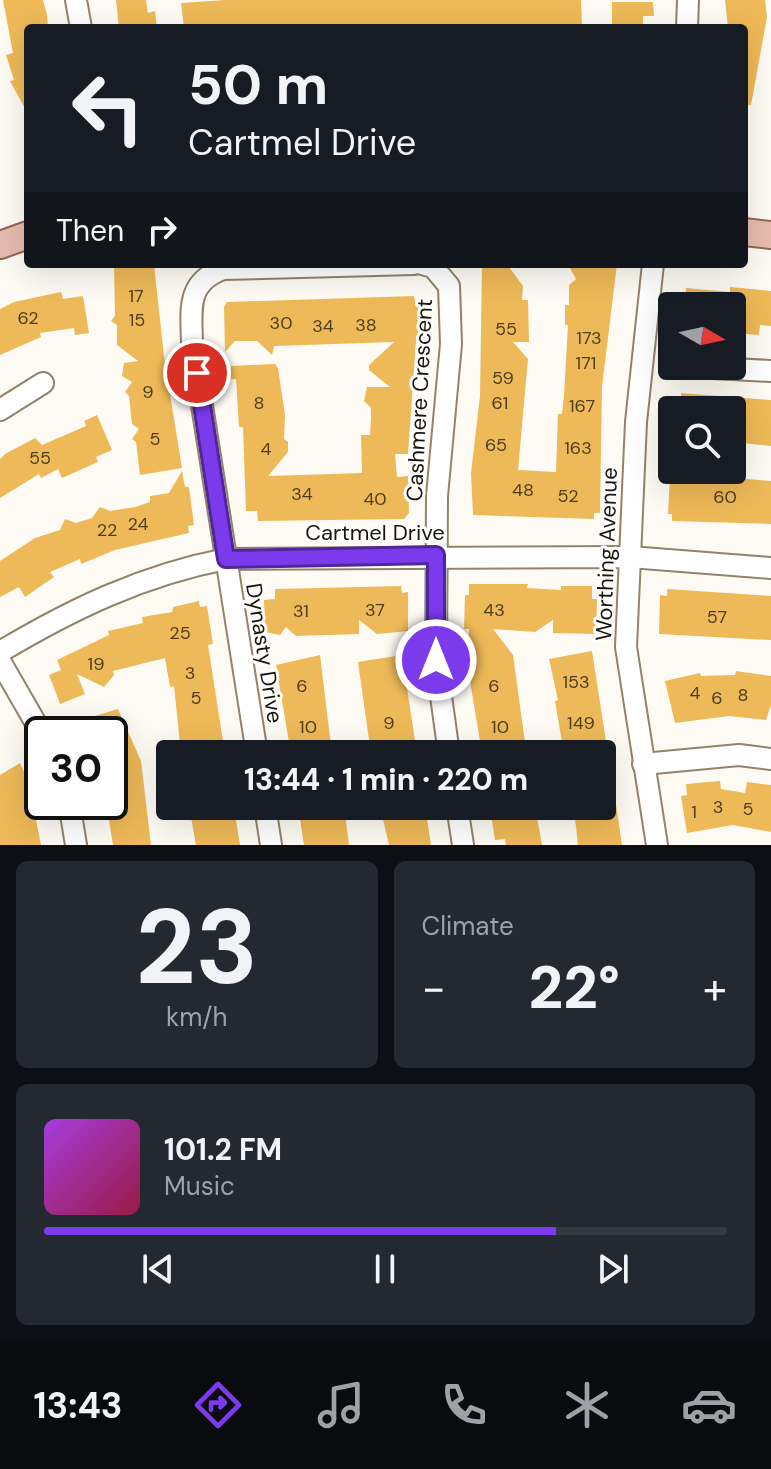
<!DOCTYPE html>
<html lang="en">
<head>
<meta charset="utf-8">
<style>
	body { margin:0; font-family:"DM Sans",sans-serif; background:#242831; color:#f1f3f6; height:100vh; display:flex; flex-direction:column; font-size:30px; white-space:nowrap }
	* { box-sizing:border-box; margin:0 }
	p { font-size:26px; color:#9ea1a6 }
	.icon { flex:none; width:44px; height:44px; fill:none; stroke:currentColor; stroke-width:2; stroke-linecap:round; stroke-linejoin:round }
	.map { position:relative; height:845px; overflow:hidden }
	.sheet { display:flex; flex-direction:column; gap:16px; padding:16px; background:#0d0f14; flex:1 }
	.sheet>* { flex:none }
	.banner { position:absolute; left:24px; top:24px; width:724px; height:244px; border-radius:8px; box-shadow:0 8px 32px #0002; background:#171b24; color:#f1f3f6; overflow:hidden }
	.needle { width:52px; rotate:99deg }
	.buttons { position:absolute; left:658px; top:292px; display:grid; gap:16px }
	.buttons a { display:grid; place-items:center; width:88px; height:88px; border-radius:8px; background:#171b24; box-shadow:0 8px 32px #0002; font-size:40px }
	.speed { position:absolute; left:24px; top:716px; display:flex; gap:16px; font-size:40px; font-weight:700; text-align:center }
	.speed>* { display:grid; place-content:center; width:104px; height:104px; border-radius:50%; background:#171b24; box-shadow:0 8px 32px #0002; line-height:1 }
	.speed .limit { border:4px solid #111; border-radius:12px; background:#fff; color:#111 }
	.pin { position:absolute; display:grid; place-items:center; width:68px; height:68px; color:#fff; margin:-34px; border:4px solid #fff; border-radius:50%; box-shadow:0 2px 8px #0007 }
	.me { position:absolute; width:88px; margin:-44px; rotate:0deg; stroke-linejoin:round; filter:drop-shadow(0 0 6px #0008) }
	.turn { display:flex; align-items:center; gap:28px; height:168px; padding:0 32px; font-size:36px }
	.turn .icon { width:104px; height:104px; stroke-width:2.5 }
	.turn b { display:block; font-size:56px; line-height:68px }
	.then { display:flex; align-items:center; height:76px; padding:0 32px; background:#0003; gap:16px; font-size:30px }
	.big { font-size:60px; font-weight:800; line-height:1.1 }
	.sheet .card { flex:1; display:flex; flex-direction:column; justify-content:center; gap:12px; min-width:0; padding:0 28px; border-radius:12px; background:#242831 }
	.sheet .dial { align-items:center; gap:0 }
	.dial b { font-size:104px; line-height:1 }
	.song { display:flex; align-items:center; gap:24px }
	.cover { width:96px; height:96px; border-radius:12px; background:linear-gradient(135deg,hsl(280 70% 55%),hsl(340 70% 35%)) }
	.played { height:8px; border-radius:4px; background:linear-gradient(90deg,#7c3aed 75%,#363941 75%) }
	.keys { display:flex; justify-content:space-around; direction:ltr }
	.heat { display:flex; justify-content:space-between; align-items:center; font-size:44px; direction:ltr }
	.sheet .tiles { flex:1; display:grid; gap:16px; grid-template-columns:1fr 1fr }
	.card:last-child { grid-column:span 2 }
	.trip { position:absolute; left:156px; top:740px; width:460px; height:80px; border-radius:8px; background:#171b24; box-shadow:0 8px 32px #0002; font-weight:800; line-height:80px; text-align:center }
	.tab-bar { display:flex; height:128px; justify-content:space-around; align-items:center; background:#090b0e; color:#9ea1a6 }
	.tab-bar .icon { width:56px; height:56px }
	.tab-bar .active { color:#7c3aed }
	.tab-bar b { font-size:36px; color:#f1f3f6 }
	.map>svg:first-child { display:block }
	.building { fill:#eeb958 }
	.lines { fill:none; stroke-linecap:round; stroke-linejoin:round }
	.minor-casing { stroke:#92836a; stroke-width:24 }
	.major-casing { stroke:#956454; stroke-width:30 }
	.minor { stroke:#fff; stroke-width:20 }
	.major { stroke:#e7bcb0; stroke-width:26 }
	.route-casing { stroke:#51269a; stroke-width:20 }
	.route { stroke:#7c3aed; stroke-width:14 }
	.labels { text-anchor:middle; stroke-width:6; stroke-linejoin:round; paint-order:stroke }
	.number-label { font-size:18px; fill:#4f3e1e }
	.street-label { font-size:22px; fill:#1a150b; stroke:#fff }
</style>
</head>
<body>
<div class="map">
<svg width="771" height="845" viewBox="0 0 771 845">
	<rect width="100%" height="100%" fill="#fefbf5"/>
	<g class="building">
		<polygon points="3,0 43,0 47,15 48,28 28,28 28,114 10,81 14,80 6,55 13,53"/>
		<polygon points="116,0 146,0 148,13 155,11 157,28 119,28"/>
		<polygon points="225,0 581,0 582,28 184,28 181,3"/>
		<polygon points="725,0 765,0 767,17 751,105 744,104 744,28 728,28"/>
		<polygon points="612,2 653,2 654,16 643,16 643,28 612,28"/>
		<polygon points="114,264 154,264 164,357 182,468 140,475 136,442 132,439 139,429 132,424 129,396 125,392 132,382 122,376 124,363 138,361 117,345 117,325 111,321 115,316"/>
		<polygon points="482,264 507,264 523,286 522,300 528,300 529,342 513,342 528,359 518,470 556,472 558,414 562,414 564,395 568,325 565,325 565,305 569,305 569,285 576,279 570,268 573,264 617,264 602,387 600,513 594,513 594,519 473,515 471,473 480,396"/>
		<polygon points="730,287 771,291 771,326 760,325 759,335 732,333 732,306 685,306 686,288 730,292"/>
		<polygon points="61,292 63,299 83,296 89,333 75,335 74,328 40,333 41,337 0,355 0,309 14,302"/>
		<polygon points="414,296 415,302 421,302 422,341 416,341 408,454 395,454 397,477 408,476 409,513 404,519 258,521 257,511 246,511 243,427 239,427 236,379 231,379 231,366 275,364 278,368 285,415 284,439 288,442 288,452 268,476 362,473 361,435 370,435 371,419 371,408 364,401 367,387 390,387 369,370 369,365 394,342 274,346 272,355 257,341 235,341 225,352 224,307 227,302"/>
		<polygon points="681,393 771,400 771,446 732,442 732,410 674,410 675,398 681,399"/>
		<polygon points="97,415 112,450 96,457 98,462 62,478 58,469 41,478 39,474 0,498 0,459 5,454 35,438 42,445 86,426 84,421"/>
		<polygon points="182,471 185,487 189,487 194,525 188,526 189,533 115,550 81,564 80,559 50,572 54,577 25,597 19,587 0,597 0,561 35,538 60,530 65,519 76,523 92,518 100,507 110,511 135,507 150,502 150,496 169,493"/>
		<polygon points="670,476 708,481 735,482 736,478 771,481 771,524 672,521 672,514 668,514"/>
		<polygon points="469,584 528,584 527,588 561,590 561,586 592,586 592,599 597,599 596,634 553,633 553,620 535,632 493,629 513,655 526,750 482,753 470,681 471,661 468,661 469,629 464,629 465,595 469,595"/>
		<polygon points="401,586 402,593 408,592 408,631 377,634 359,620 359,634 296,636 286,627 280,635 265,632 264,600 275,599 275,589"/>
		<polygon points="667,589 771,596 771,640 659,634 660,595 667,596"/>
		<polygon points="199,601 200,607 207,606 213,644 208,645 225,754 181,754 174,686 170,687 165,658 113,671 114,675 104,687 77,674 85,694 60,704 49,675 61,670 57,660 109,635 108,631 143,623 142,617 172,612 173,607"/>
		<polygon points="592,651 608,754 564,754 555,701 558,700 549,659"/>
		<polygon points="320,655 332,754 291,754 276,665"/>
		<polygon points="402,655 417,754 371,754 358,662"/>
		<polygon points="736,671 771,676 771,705 766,720 729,716 675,723 665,681 700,673 701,676 735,675"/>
		<polygon points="118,709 141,761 151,845 113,845 106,802 110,802 110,734 62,734 87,723 85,719"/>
		<polygon points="602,757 609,757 622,845 578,845 574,809 602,806"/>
		<polygon points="20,763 38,803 33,805 41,845 0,845 0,775"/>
		<polygon points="720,781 721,789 745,793 747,782 771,785 771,832 733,825 687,833 681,796 687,795 686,784"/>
		<polygon points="189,806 224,806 225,816 235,814 240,845 196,845"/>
		<polygon points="298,806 344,806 349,845 304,845"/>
		<polygon points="380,806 425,806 431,845 389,845"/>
		<polygon points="535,806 542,845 506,845 505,839 495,840 490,808"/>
	</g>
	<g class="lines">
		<defs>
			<g id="minor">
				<polyline points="76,0 81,28"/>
				<polyline points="687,28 688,0"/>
				<polyline points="422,264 433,267 449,286 451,344 437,496 436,660 449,754"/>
				<polyline points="653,264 636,422 626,647 657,845"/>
				<polyline points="674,366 771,371"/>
				<polyline points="0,410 43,383"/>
				<path d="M 0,652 C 72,609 143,575 226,559 L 630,557 L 771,568"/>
				<polyline points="0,661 42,734"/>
				<path d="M 257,754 L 192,342 C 191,308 187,282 223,269 L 414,264"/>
				<polyline points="643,764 739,755 771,759"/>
				<polyline points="69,802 76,845"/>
				<polyline points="265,806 271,845"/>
				<polyline points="457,806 463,845"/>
			</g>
			<g id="major">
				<polyline points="744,232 771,235"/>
				<polyline points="0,245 28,235"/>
			</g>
		</defs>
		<use href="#minor" class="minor-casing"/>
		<use href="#major" class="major-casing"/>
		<use href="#minor" class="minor"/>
		<use href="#major" class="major"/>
	</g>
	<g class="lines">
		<defs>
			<polyline id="route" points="197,373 226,559 436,555 436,660"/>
		</defs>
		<use href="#route" class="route-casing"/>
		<use href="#route" class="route"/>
	</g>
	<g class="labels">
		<g class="number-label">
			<text x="136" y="302">17</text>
			<text x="28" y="324">62</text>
			<text x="137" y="326">15</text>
			<text x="281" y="329">30</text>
			<text x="366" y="331">38</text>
			<text x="323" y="332">34</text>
			<text x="506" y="335">55</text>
			<text x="589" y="344">173</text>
			<text x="586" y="369">171</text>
			<text x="503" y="384">59</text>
			<text x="148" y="398">9</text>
			<text x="259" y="409">8</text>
			<text x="500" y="409">61</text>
			<text x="582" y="412">167</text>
			<text x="155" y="445">5</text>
			<text x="496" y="451">65</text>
			<text x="578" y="454">163</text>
			<text x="266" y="455">4</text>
			<text x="40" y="464">55</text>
			<text x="523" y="496">48</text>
			<text x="302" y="500">34</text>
			<text x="568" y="502">52</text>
			<text x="725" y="503">60</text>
			<text x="375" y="505">40</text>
			<text x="138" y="530">24</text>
			<text x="107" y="536">22</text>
			<text x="375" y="616">37</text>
			<text x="494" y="616">43</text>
			<text x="301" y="617">31</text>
			<text x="717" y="623">57</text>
			<text x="180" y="639">25</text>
			<text x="96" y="670">19</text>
			<text x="190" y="679">3</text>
			<text x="576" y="688">153</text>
			<text x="302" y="692">6</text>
			<text x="494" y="692">6</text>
			<text x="695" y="699">4</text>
			<text x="743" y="701">8</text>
			<text x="196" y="704">5</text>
			<text x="717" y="704">6</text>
			<text x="389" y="729">9</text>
			<text x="581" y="729">149</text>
			<text x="308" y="733">10</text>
			<text x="500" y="733">10</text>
			<text x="718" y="813">3</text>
			<text x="748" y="815">5</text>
			<text x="694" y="818">1</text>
		</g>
		<g class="street-label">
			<text transform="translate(419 400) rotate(-87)" y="8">Cashmere Crescent</text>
			<text x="375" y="540">Cartmel Drive</text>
			<text transform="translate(606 554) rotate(-88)" y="8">Worthing Avenue</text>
			<text transform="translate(265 653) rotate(81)" y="8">Dynasty Drive</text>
		</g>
	</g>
</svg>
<div class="buttons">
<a><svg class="needle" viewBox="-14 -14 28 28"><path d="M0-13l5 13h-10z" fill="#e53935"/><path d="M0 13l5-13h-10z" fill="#9ea1a6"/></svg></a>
<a><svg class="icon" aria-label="search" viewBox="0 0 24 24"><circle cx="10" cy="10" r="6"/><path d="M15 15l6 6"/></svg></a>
</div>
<div class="speed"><div class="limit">30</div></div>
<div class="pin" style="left:197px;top:373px;background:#d93025"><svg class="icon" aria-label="arrive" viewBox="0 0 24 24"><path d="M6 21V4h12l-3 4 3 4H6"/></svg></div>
<svg class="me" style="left:436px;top:660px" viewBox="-20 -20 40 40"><circle r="17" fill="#7c3aed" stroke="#fff" stroke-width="3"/><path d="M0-11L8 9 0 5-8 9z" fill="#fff"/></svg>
<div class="trip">13:44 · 1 min · 220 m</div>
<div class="banner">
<div class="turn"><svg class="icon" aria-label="left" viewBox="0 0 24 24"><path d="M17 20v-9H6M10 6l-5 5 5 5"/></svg><div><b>50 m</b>Cartmel Drive</div></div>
<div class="then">Then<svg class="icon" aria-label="right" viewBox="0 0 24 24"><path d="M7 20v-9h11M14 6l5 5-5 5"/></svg></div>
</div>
</div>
<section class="sheet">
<div class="tiles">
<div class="card dial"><b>23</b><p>km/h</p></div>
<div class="card"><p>Climate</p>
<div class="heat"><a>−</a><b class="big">22°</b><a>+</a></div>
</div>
<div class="card">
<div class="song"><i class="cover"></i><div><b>101.2 FM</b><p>Music</p></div></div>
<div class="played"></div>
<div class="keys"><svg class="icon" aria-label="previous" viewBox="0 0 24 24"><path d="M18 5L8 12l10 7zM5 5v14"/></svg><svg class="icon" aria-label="pause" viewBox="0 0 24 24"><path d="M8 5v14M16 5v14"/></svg><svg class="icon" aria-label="next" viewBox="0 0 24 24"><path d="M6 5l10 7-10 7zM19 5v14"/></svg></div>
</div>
</div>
</section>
<nav class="tab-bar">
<b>13:43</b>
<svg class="icon active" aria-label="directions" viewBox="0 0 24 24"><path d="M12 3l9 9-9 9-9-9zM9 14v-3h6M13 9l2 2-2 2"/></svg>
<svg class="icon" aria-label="music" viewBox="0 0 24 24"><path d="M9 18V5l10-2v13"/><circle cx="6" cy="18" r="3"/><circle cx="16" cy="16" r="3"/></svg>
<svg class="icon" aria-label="phone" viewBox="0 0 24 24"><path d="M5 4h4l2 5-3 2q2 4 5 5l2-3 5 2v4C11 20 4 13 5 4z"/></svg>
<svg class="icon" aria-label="climate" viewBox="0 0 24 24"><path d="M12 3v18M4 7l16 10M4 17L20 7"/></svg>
<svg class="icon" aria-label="car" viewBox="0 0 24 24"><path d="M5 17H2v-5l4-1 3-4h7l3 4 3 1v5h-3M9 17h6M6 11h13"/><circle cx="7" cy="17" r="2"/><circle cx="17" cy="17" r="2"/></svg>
</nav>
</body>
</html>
